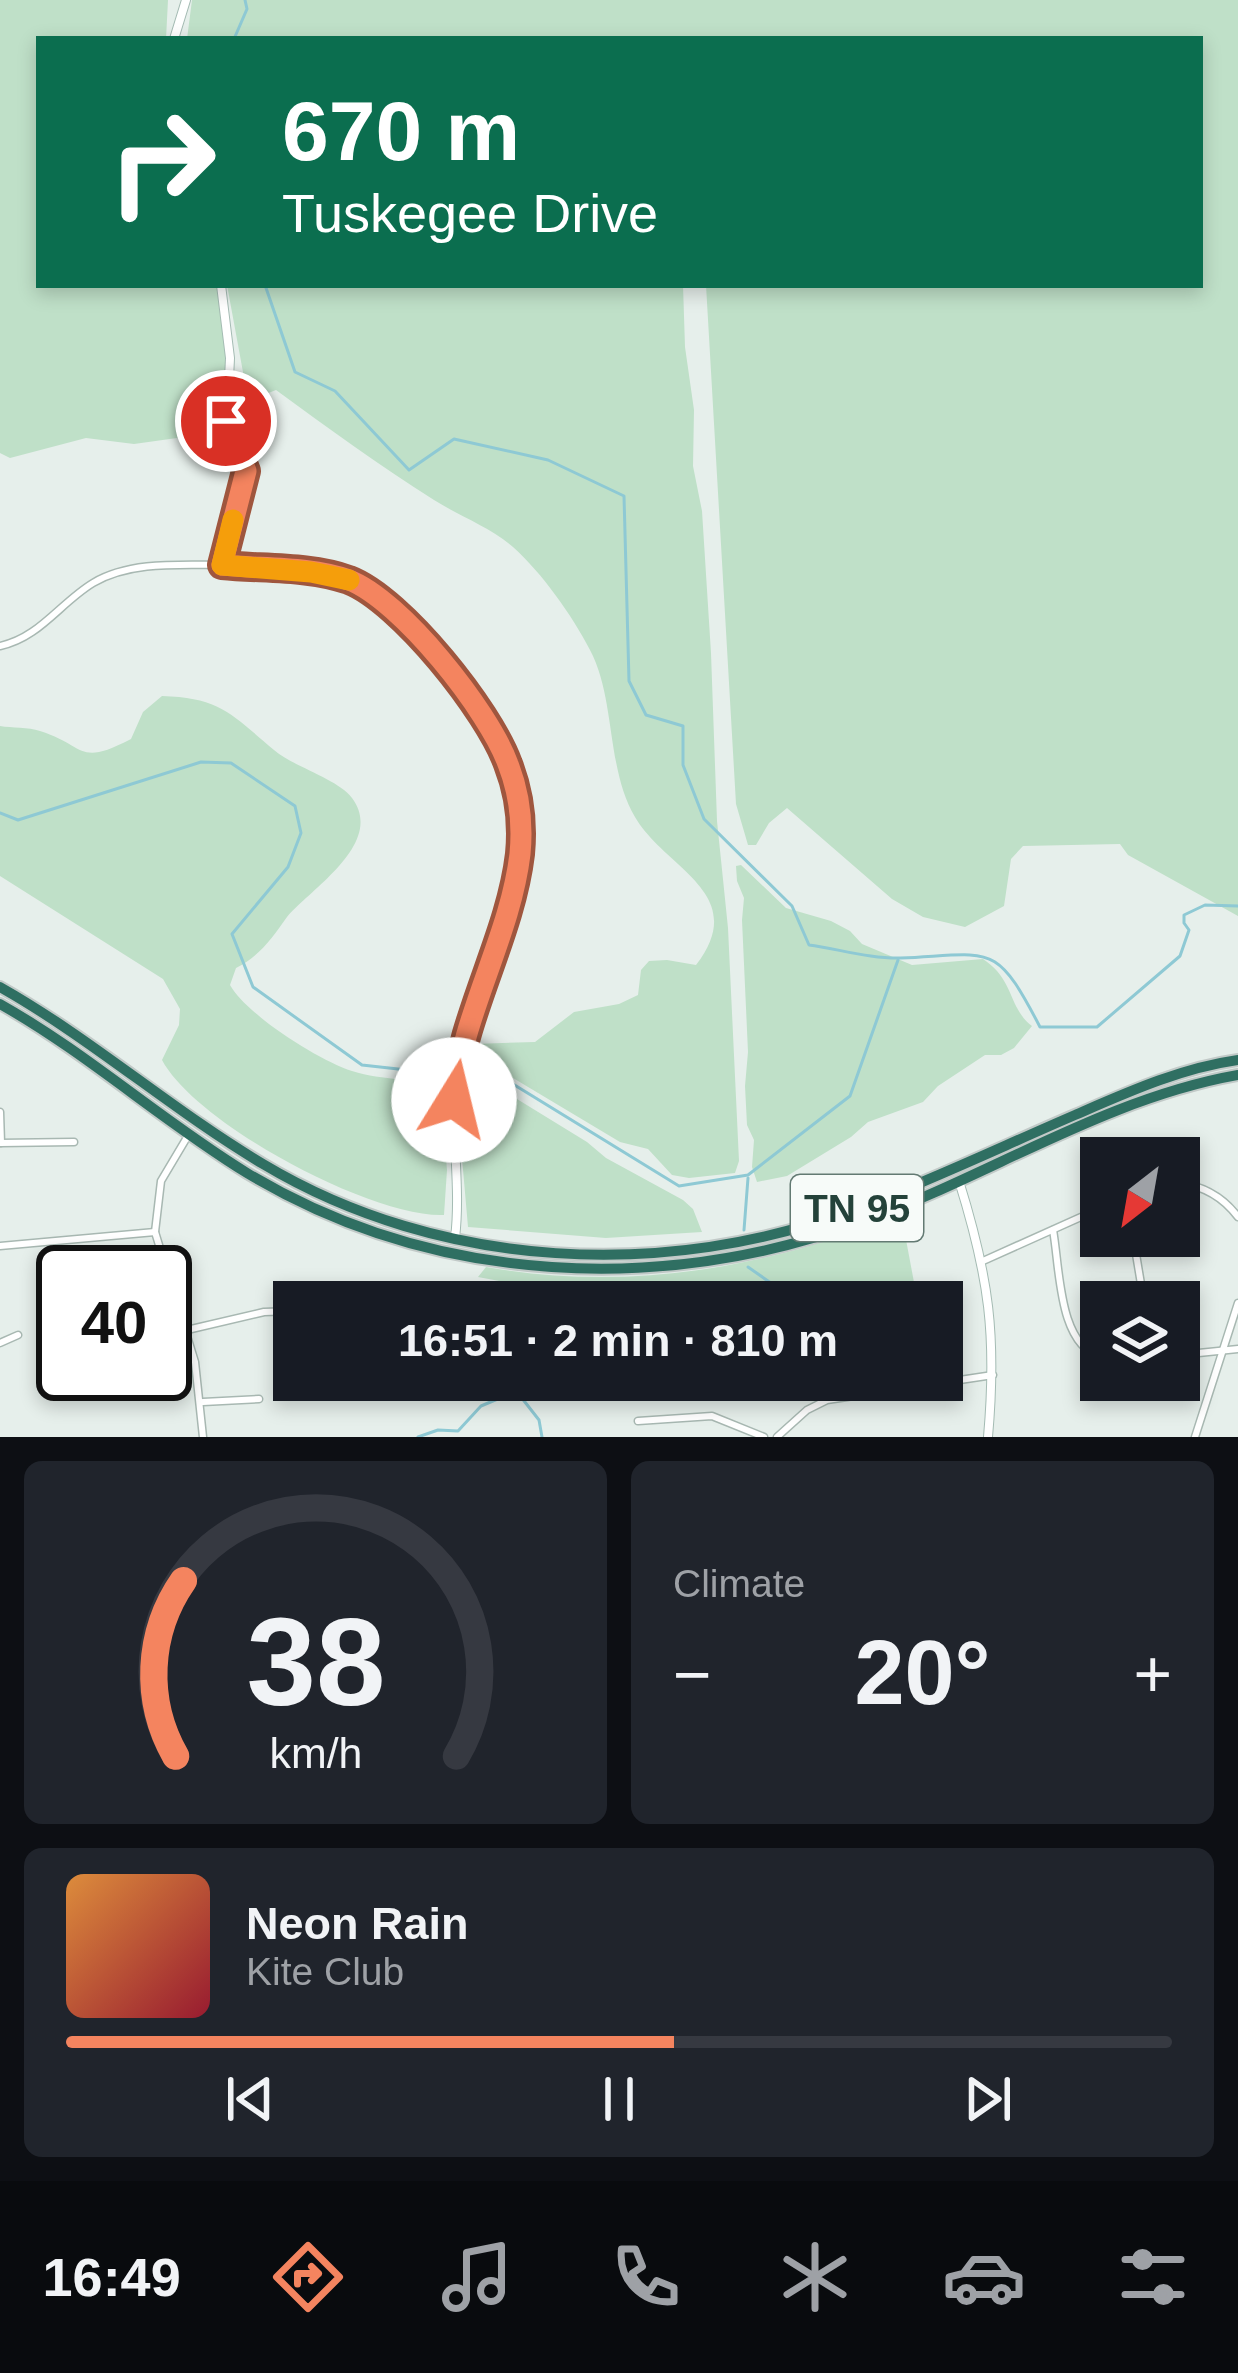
<!DOCTYPE html>
<html lang="en">
<head>
<meta charset="utf-8">
<style>
	body { margin:0; font-family:Arial,sans-serif; background:#20242c; color:#f1f3f6; height:100vh; display:flex; flex-direction:column; font-size:45px; white-space:nowrap }
	* { box-sizing:border-box; margin:0 }
	p { font-size:39px; color:#9ea1a6 }
	.icon { flex:none; width:66px; height:66px; fill:none; stroke:currentColor; stroke-width:2; stroke-linecap:round; stroke-linejoin:round }
	.map { position:relative; height:1437px; overflow:hidden }
	.drawer { display:flex; flex-direction:column; gap:24px; padding:24px; background:#0d0f14; flex:1 }
	.drawer>* { flex:none }
	.guide { position:absolute; left:36px; top:36px; width:1167px; height:252px; border-radius:0px; box-shadow:0 6px 18px #0003; background:#0b6e4f; color:#fff; overflow:hidden }
	.needle { width:78px; rotate:211deg }
	.controls { position:absolute; left:1080px; top:1137px; display:grid; gap:24px }
	.controls a { display:grid; place-items:center; width:120px; height:120px; border-radius:0px; background:#171b24; box-shadow:0 6px 18px #0003; font-size:60px }
	.speed { position:absolute; left:36px; top:1245px; display:flex; gap:24px; font-size:60px; font-weight:700; text-align:center }
	.speed>* { display:grid; place-content:center; width:156px; height:156px; border-radius:50%; background:#171b24; box-shadow:0 6px 18px #0003; line-height:1 }
	.speed .limit { border:6px solid #111; border-radius:18px; background:#fff; color:#111 }
	.pin { position:absolute; display:grid; place-items:center; width:102px; height:102px; color:#fff; margin:-51px; border:6px solid #fff; border-radius:50%; box-shadow:0 3px 12px #0007 }
	.me { position:absolute; width:132px; margin:-66px; rotate:9deg; stroke-linejoin:round; filter:drop-shadow(0 0 9px #0008) }
	.turn { display:flex; align-items:center; gap:42px; height:252px; padding:0 48px; font-size:54px }
	.turn .icon { width:156px; height:156px; stroke-width:2.5 }
	.turn b { display:block; font-size:84px; line-height:102px }
	.big { font-size:90px; font-weight:700; line-height:1.1 }
	.drawer .tile { flex:1; display:flex; flex-direction:column; justify-content:center; gap:18px; min-width:0; padding:0 42px; border-radius:18px; background:#20242c }
	.drawer .dial { align-items:center; gap:0 }
	.dial svg { height:312px; overflow:visible; fill:none; stroke:#363941; stroke-width:7; stroke-linecap:round; text-anchor:middle }
	.dial text { fill:#f1f3f6; stroke:none }
	.song { display:flex; align-items:center; gap:36px }
	.cover { width:144px; height:144px; border-radius:18px; background:linear-gradient(135deg,hsl(30 70% 55%),hsl(350 70% 35%)) }
	.played { height:12px; border-radius:6px; background:linear-gradient(90deg,#f4845f 55%,#363941 55%) }
	.keys { display:flex; justify-content:space-around; direction:ltr }
	.heat { display:flex; justify-content:space-between; align-items:center; font-size:66px; direction:ltr }
	.drawer .tiles { flex:1; display:grid; gap:24px; grid-template-columns:1fr 1fr }
	.tile:last-child { grid-column:span 2 }
	.trip { position:absolute; left:273px; top:1281px; width:690px; height:120px; border-radius:0px; background:#171b24; box-shadow:0 6px 18px #0003; font-weight:700; line-height:120px; text-align:center }
	.tabs { display:flex; height:192px; justify-content:space-around; align-items:center; background:#090b0e; color:#9ea1a6 }
	.tabs .icon { width:84px; height:84px }
	.tabs .current { color:#f4845f }
	.tabs b { font-size:54px; color:#f1f3f6 }
	.map>svg:first-child { display:block }
	.green { fill:#bfe0c8 }
	.lines { fill:none; stroke-linecap:round; stroke-linejoin:round }
	.stream { stroke:#8ec9d4; stroke-width:3 }
	.street-casing { stroke:#a8b8b2; stroke-width:9 }
	.secondary-casing { stroke:#a4bbb3; stroke-width:10 }
	.highway-casing { stroke:#c2cac8; stroke-width:14 }
	.street { stroke:#fff; stroke-width:6 }
	.secondary { stroke:#fff; stroke-width:8 }
	.highway { stroke:#2f6f62; stroke-width:10 }
	.route-casing { stroke:#9f563e; stroke-width:30 }
	.route { stroke:#f4845f; stroke-width:21 }
	.slow { stroke:#f59e0b; stroke-width:21 }
	.labels { text-anchor:middle; stroke-width:9; stroke-linejoin:round; paint-order:stroke }
	.shield { fill:#f7fbf9; stroke:#637a73; stroke-width:3 }
	.shield-label { font-size:39px; font-weight:bold; fill:#24423a }
</style>
</head>
<body>
<div class="map">
<svg width="1238" height="1437" viewBox="0 0 1238 1437">
	<rect width="100%" height="100%" fill="#e6efeb"/>
	<g class="green">
		<path d="M 0,0 L 168,0 L 166,39 L 39,39 L 39,285 L 217,285 C 226,328 234,380 217,422 L 177,438 L 134,444 L 86,438 L 10,458 L 0,453 Z"/>
		<polygon points="192,0 1238,0 1238,916 1128,855 1120,844 1023,846 1011,859 1004,906 965,927 923,917 892,899 787,808 769,823 756,845 748,845 736,804 706,285 1200,285 1200,39 187,39"/>
		<path d="M 227,285 L 683,285 L 685,347 L 694,410 L 693,466 L 702,511 L 711,653 L 717,821 L 728,928 L 739,1161 L 735,1173 L 689,1178 L 672,1175 L 648,1149 L 620,1142 L 498,1069 L 473,1069 L 466,1055 L 473,1044 L 535,1042 L 574,1012 L 619,1004 L 638,995 L 641,970 L 649,961 L 667,960 L 696,965 C 751,893 666,870 635,817 C 606,768 616,699 590,650 C 572,615 542,573 513,547 C 490,527 459,516 434,500 C 380,466 328,428 276,390 L 261,396 L 251,392 L 245,383 Z"/>
		<path d="M 162,696 C 221,698 231,714 274,750 C 294,767 338,779 352,798 C 386,843 309,890 287,917 C 272,938 260,956 236,968 L 230,985 C 247,1015 318,1060 352,1071 C 384,1082 415,1074 441,1098 L 447,1170 L 444,1215 C 372,1218 196,1124 162,1060 L 179,1025 L 180,1009 L 163,979 L 0,876 L 0,726 C 12,728 28,727 40,731 C 87,746 77,767 131,739 L 143,712 Z"/>
		<path d="M 741,865 L 786,908 L 831,921 L 850,931 L 862,944 L 912,965 L 983,959 C 1015,980 1008,1008 1032,1026 L 1014,1048 L 1001,1055 L 985,1055 L 938,1086 L 923,1102 L 868,1122 L 851,1137 L 787,1176 L 757,1182 L 752,1167 L 754,1140 L 747,1125 L 745,1086 L 748,1052 L 742,920 L 744,898 L 737,881 L 736,866 Z"/>
		<polygon points="463,1081 496,1086 587,1142 606,1158 683,1200 693,1209 702,1232 606,1238 468,1227 458,1112"/>
		<path d="M 912,1209 L 904,1229 L 916,1293 L 914,1302 L 542,1302 L 515,1284 L 478,1277 L 486,1267 C 632,1293 776,1267 912,1209 Z"/>
	</g>
	<g class="lines">
		<g class="stream">
			<polyline points="234,39 247,9 245,0"/>
			<path d="M 265,285 L 295,372 L 335,391 L 409,470 L 454,439 L 548,460 L 624,496 L 629,681 L 646,715 L 683,726 L 683,765 L 704,819 L 792,906 L 809,945 C 838,949 872,959 901,958 C 992,954 995,940 1040,1027 L 1097,1027 L 1180,956 L 1189,930 L 1184,923 L 1184,915 L 1205,905 L 1238,906"/>
			<polyline points="0,813 18,820 201,762 231,763 295,806 301,833 288,867 232,934 253,987 362,1065 452,1075"/>
			<polyline points="461,1076 508,1081 679,1186 748,1175 850,1096 898,960"/>
			<polyline points="744,1230 748,1178"/>
			<polyline points="748,1267 788,1295 787,1302"/>
			<polyline points="521,1397 539,1420 542,1437"/>
			<polyline points="418,1437 438,1430 458,1431 481,1406 500,1398 521,1397 543,1380"/>
		</g>
		<defs>
			<g id="street">
				<path d="M 0,646 C 39,638 60,603 93,583 C 130,561 180,565 222,565"/>
				<polyline points="0,1112 1,1143"/>
				<polyline points="189,1134 161,1181 155,1232 195,1362 203,1437"/>
				<polyline points="0,1143 74,1142"/>
				<path d="M 1179,1183 C 1204,1186 1223,1197 1238,1217"/>
				<path d="M 1053,1230 C 1060,1268 1058,1345 1101,1357"/>
				<polyline points="1133,1236 1144,1302"/>
				<polyline points="0,1246 155,1232"/>
				<polyline points="983,1261 1101,1208"/>
				<polyline points="187,1330 264,1312 294,1311"/>
				<polyline points="0,1343 18,1335"/>
				<polyline points="1179,1355 1238,1349"/>
				<polyline points="203,1402 259,1399"/>
				<polyline points="638,1421 712,1416 764,1437"/>
				<polyline points="777,1437 807,1410 827,1400 993,1375"/>
				<polyline points="1195,1437 1238,1303"/>
			</g>
			<g id="secondary">
				<polyline points="174,39 186,0"/>
				<path d="M 221,285 L 230,358 L 227,421 L 246,471 L 222,565 C 263,569 310,566 349,580 C 401,600 489,712 508,764 C 519,793 523,824 519,854 C 511,927 471,993 458,1065 C 448,1123 462,1181 455,1238"/>
				<path d="M 959,1181 C 989,1277 997,1336 988,1437"/>
			</g>
			<g id="highway">
				<path d="M 0,987 C 92,1039 172,1110 263,1164 C 440,1270 668,1281 858,1208 C 932,1180 1003,1146 1075,1115 C 1128,1092 1181,1068 1238,1060"/>
				<path d="M 0,1004 C 87,1053 162,1121 247,1173 C 435,1286 665,1295 867,1220 C 990,1175 1107,1098 1238,1075"/>
			</g>
		</defs>
		<use href="#street" class="street-casing"/>
		<use href="#secondary" class="secondary-casing"/>
		<use href="#highway" class="highway-casing"/>
		<use href="#street" class="street"/>
		<use href="#secondary" class="secondary"/>
		<use href="#highway" class="highway"/>
	</g>
	<g class="lines">
		<defs>
			<path id="route" d="M 226,421 L 246,471 L 222,565 C 263,569 310,566 349,580 C 401,600 489,711 508,764 C 519,792 523,823 520,854 C 510,938 461,1015 454,1100"/>
		</defs>
		<use href="#route" class="route-casing"/>
		<use href="#route" class="route"/>
		<polyline class="slow" points="233,520 222,565 311,572 349,580"/>
	</g>
	<g class="labels">
		<rect class="shield" x="791" y="1175" width="132" height="66" rx="9"/>
		<g class="shield-label">
			<text x="857" y="1222">TN 95</text>
		</g>
	</g>
</svg>
<div class="controls">
<a><svg class="needle" viewBox="-14 -14 28 28"><path d="M0-13l5 13h-10z" fill="#e53935"/><path d="M0 13l5-13h-10z" fill="#9ea1a6"/></svg></a>
<a><svg class="icon" aria-label="layers" viewBox="0 0 24 24"><path d="M12 4l9 5-9 5-9-5zM3 14l9 5 9-5"/></svg></a>
</div>
<div class="speed"><div class="limit">40</div></div>
<div class="pin" style="left:226px;top:421px;background:#d93025"><svg class="icon" aria-label="arrive" viewBox="0 0 24 24"><path d="M6 21V4h12l-3 4 3 4H6"/></svg></div>
<svg class="me" style="left:454px;top:1100px" viewBox="-20 -20 40 40"><circle r="19" fill="#fff"/><path d="M0-13L10 11 0 6-10 11z" fill="#f4845f"/></svg>
<div class="trip">16:51 · 2 min · 810 m</div>
<div class="guide">
<div class="turn"><svg class="icon" aria-label="right" viewBox="0 0 24 24"><path d="M7 20v-9h11M14 6l5 5-5 5"/></svg><div><b>670 m</b>Tuskegee Drive</div></div>
</div>
</div>
<section class="drawer">
<div class="tiles">
<div class="tile dial"><svg viewBox="0 0 100 80">
<path d="M14 69A42 42 0 1 1 86 69"/>
<path d="M14 69A42 42 0 0 1 16 24" stroke="#f4845f"/>
<text x="50" y="56" font-size="32" font-weight="700">38</text>
<text x="50" y="72" font-size="11">km/h</text>
</svg></div>
<div class="tile"><p>Climate</p>
<div class="heat"><a>−</a><b class="big">20°</b><a>+</a></div>
</div>
<div class="tile">
<div class="song"><i class="cover"></i><div><b>Neon Rain</b><p>Kite Club</p></div></div>
<div class="played"></div>
<div class="keys"><svg class="icon" aria-label="previous" viewBox="0 0 24 24"><path d="M18 5L8 12l10 7zM5 5v14"/></svg><svg class="icon" aria-label="pause" viewBox="0 0 24 24"><path d="M8 5v14M16 5v14"/></svg><svg class="icon" aria-label="next" viewBox="0 0 24 24"><path d="M6 5l10 7-10 7zM19 5v14"/></svg></div>
</div>
</div>
</section>
<nav class="tabs">
<b>16:49</b>
<svg class="icon current" aria-label="directions" viewBox="0 0 24 24"><path d="M12 3l9 9-9 9-9-9zM9 14v-3h6M13 9l2 2-2 2"/></svg>
<svg class="icon" aria-label="music" viewBox="0 0 24 24"><path d="M9 18V5l10-2v13"/><circle cx="6" cy="18" r="3"/><circle cx="16" cy="16" r="3"/></svg>
<svg class="icon" aria-label="phone" viewBox="0 0 24 24"><path d="M5 4h4l2 5-3 2q2 4 5 5l2-3 5 2v4C11 20 4 13 5 4z"/></svg>
<svg class="icon" aria-label="climate" viewBox="0 0 24 24"><path d="M12 3v18M4 7l16 10M4 17L20 7"/></svg>
<svg class="icon" aria-label="car" viewBox="0 0 24 24"><path d="M5 17H2v-5l4-1 3-4h7l3 4 3 1v5h-3M9 17h6M6 11h13"/><circle cx="7" cy="17" r="2"/><circle cx="17" cy="17" r="2"/></svg>
<svg class="icon" aria-label="filters" viewBox="0 0 24 24"><path d="M4 7h16M4 17h16"/><circle cx="9" cy="7" r="2"/><circle cx="15" cy="17" r="2"/></svg>
</nav>
</body>
</html>
